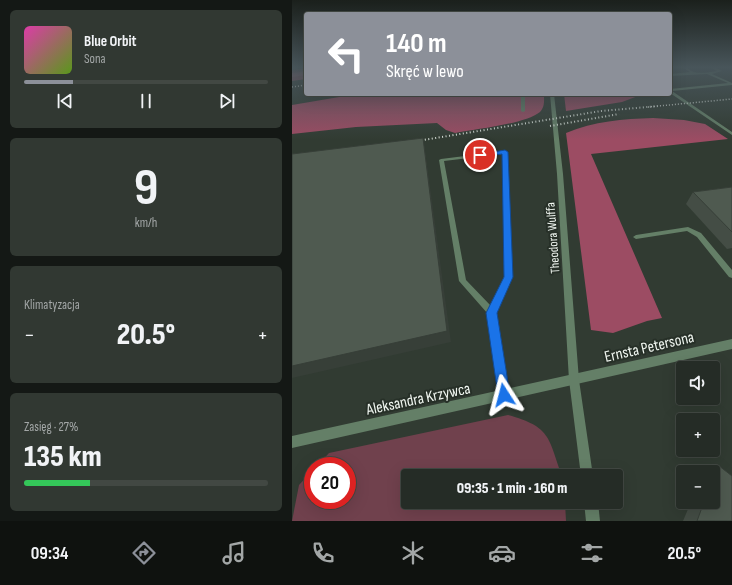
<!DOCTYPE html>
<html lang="pl">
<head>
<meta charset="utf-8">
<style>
	body { margin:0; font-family:"Sofia Sans Condensed",sans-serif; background:#313832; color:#f1f3f6; height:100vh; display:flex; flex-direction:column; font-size:15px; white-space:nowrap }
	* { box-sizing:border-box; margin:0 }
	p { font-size:13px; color:#a3a7a7 }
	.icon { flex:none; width:22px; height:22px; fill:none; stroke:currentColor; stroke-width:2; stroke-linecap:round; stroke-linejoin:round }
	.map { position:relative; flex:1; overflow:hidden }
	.side { display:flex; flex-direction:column; gap:10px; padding:10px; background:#141815; width:292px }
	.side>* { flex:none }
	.top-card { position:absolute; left:12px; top:12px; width:368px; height:84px; border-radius:4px; box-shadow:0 4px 16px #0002,0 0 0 1px #424843; background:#8c9099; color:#fff; overflow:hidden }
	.tools { position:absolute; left:384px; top:361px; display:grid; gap:8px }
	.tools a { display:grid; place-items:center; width:44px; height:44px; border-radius:4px; background:#252c26; box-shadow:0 4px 16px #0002,0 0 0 1px #424843; font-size:20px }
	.speed { position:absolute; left:12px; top:457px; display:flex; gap:8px; font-size:20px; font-weight:700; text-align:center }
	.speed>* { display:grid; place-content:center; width:52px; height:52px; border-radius:50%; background:#252c26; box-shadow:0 4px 16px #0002,0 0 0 1px #424843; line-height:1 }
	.speed .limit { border:6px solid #d22; background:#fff; color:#111 }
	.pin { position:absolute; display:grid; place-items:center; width:34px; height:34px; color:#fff; margin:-17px; border:2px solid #fff; border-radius:50%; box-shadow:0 1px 4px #0007 }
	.me { position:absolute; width:44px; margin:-22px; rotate:351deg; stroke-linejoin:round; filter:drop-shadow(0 0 3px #0008) }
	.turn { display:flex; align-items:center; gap:14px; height:84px; padding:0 16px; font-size:18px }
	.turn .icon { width:52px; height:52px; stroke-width:2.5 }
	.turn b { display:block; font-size:28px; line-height:34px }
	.big { font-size:30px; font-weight:800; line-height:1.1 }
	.side .widget { flex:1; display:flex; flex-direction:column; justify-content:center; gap:6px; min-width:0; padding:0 14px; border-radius:6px; background:#313832 }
	.side .dial { align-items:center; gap:0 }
	.dial b { font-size:52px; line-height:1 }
	.song { display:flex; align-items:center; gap:12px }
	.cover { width:48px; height:48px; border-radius:6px; background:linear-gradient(135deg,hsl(320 70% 55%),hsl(90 70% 35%)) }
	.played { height:4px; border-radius:2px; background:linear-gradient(90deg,#8c9099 20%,#424843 20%) }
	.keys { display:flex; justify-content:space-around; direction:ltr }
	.heat { display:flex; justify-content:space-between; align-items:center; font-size:22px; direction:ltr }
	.charge { height:6px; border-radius:3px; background:linear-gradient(90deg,#34c759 27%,#424843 0) }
	.trip { position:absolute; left:109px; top:469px; width:222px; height:40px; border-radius:4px; background:#252c26; box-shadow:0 4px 16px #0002,0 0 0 1px #424843; font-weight:800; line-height:40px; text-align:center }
	.menu { display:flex; height:64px; justify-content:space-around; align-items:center; background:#0f120f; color:#a3a7a7 }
	.menu .icon { width:28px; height:28px }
	.menu .on { color:#8c9099 }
	.menu b { font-size:18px; color:#f1f3f6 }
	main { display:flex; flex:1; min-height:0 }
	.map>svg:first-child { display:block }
	.green { fill:#70414d }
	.forest { fill:#9c4c63 }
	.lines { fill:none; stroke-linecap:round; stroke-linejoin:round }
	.canal { fill:#b9657c; fill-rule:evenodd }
	.service { fill:#647f67; fill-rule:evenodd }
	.minor { fill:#647f67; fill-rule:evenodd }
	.tertiary { fill:#647f67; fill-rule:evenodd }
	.rail-far1 { stroke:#d5dcd5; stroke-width:1.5; stroke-dasharray:1 2; stroke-linecap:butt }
	.rail { stroke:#d5dcd5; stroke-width:2; stroke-dasharray:1 2.5; stroke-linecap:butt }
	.wall { fill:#444d45 }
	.shaded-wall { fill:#373f38 }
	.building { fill:#4f5a50; stroke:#373f38 }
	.route { fill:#1a73e8; stroke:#114b97 }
	.labels { text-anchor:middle; stroke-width:4; stroke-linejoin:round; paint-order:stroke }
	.street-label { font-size:13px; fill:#f0f6f0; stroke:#273028 }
	.near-street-label { font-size:16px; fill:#f0f6f0; stroke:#273028 }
</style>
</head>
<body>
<main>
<section class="side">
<div class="widget">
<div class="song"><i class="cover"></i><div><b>Blue Orbit</b><p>Sona</p></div></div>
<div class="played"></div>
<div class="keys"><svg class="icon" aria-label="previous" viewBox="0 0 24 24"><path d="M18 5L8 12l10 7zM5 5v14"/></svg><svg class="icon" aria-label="pause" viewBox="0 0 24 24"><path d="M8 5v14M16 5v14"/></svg><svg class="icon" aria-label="next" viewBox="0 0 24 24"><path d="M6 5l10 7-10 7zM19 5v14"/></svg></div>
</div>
<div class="widget dial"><b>9</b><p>km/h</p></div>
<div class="widget"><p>Klimatyzacja</p>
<div class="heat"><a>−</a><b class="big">20.5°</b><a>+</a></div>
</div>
<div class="widget"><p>Zasięg · 27%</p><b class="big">135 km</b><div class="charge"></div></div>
</section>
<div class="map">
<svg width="440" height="521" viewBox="0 0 440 521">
	<rect width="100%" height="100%" fill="#313b32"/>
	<path class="green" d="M 216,415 C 259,427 256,437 270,476 L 116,476 L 116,502 L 273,502 L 274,521 L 0,521 L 7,485 L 21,470 L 21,500 L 55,500 L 55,466 L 25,466 L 37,453 Z"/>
	<g class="forest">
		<polygon points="14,68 14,79 0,81 0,70"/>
		<path d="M 65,94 L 252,94 C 252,100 253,107 248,112 C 233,124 184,129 163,133 L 154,130 L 145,123 L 64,127 L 0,134 L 0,105 Z"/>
		<polygon points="272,94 344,94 346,96 330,102 274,111"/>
		<path d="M 361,118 L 392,120 L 413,124 L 436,139 L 299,154 L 370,318 L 355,321 L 321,333 L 299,330 L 274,133 C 302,121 331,119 361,118 Z"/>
	</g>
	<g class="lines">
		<polygon class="canal" points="14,71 14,75 0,77 0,73"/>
		<g class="service">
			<polygon points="6,67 10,67 0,70 0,68"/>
			<path d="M 390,67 C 395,67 397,70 402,72 C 408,74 418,72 425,71 L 418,67 L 422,67 L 430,71 L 420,74 L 440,83 L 440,85 L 380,91 L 440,132 L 440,135 L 378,93 L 378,89 L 436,83 L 415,74 L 378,76 L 378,74 L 398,72 Z"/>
			<polygon points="229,94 233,94 233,111 231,112 229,111"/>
			<path d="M 213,151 L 215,152 L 220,277 L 204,313 L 217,395 L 215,398 L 212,400 L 209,398 L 207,395 L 196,314 L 167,281 L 147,160 L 149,159 ZM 211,154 L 212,277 L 199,306 L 174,280 L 152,161 Z"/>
			<polygon points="396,227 409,233 440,270 440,278 437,277 405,237 395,231 344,239 341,237 344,235"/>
		</g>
		<polygon class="minor" points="440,339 440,349 0,448 0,436"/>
		<g class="tertiary">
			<polygon points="258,94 262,94 271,174 287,380 301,476 289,476 277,380 265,174"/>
			<polygon points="292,502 306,502 308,521 294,521"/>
		</g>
		<g class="rail-far1">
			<polyline points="0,87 14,85"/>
			<polyline points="356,107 440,99"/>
		</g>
		<g class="rail">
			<polyline points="258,126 327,114"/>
			<polyline points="119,142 309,111 367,106"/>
		</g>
	</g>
	<g class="wall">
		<polygon points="440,187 440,248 435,249 394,204 401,192"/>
		<polygon points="426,465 440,521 391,521 399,502 421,502 421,472 410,472 411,469"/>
	</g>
	<polygon class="shaded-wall" points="131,138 133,150 159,342 0,378 0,366"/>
	<g class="building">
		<polygon points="131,138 155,331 0,366 0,154"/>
		<polygon points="440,187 440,232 401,192"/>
		<polygon points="426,465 440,476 440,521 405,521 412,502 421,502 421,478"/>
	</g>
	<linearGradient id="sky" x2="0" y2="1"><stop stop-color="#1b201c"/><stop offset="0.48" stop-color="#48555a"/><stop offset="1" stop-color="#48555a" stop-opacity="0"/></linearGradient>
	<rect width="440" height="140" fill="url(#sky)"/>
	<polygon class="route" points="213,150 216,152 221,277 205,313 218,395 217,400 212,402 208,400 206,395 194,313 212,277 210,154 188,157 184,155"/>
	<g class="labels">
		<g class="street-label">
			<text transform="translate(260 238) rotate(-94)" y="5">Theodora Wulffa</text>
		</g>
		<g class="near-street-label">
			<text transform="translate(357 346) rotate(-13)" y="6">Ernsta Petersona</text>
			<text transform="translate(126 398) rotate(-12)" y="6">Aleksandra Krzywca</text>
		</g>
	</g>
</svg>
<div class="tools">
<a><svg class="icon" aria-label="sound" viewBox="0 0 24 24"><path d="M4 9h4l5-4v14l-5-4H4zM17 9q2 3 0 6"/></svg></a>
<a>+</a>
<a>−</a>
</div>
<div class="speed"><div class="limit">20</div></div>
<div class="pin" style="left:188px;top:155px;background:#d93025"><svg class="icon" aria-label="arrive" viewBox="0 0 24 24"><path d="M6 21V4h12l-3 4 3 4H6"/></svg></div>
<svg class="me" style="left:212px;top:395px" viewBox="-20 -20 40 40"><path d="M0-17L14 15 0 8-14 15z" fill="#1a73e8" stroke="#fff" stroke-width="4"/></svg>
<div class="trip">09:35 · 1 min · 160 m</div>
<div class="top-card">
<div class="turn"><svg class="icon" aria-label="left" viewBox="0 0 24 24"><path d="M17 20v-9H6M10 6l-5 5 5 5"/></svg><div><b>140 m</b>Skręć w lewo</div></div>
</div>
</div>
</main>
<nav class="menu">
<b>09:34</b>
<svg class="icon on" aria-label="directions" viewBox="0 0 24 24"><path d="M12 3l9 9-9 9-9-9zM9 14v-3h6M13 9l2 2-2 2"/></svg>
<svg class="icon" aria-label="music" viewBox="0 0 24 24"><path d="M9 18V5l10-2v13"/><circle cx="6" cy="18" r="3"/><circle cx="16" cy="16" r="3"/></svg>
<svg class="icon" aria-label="phone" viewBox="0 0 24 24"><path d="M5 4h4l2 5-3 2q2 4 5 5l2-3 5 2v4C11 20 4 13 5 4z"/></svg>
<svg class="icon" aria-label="climate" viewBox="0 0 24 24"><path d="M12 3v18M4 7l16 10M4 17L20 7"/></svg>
<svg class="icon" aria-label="car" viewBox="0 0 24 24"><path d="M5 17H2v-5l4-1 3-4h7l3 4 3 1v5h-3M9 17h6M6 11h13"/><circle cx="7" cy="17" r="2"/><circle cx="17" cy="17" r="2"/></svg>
<svg class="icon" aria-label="filters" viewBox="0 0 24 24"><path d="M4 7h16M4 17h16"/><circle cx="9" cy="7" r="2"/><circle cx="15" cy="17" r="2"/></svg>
<b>20.5°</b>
</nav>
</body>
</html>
